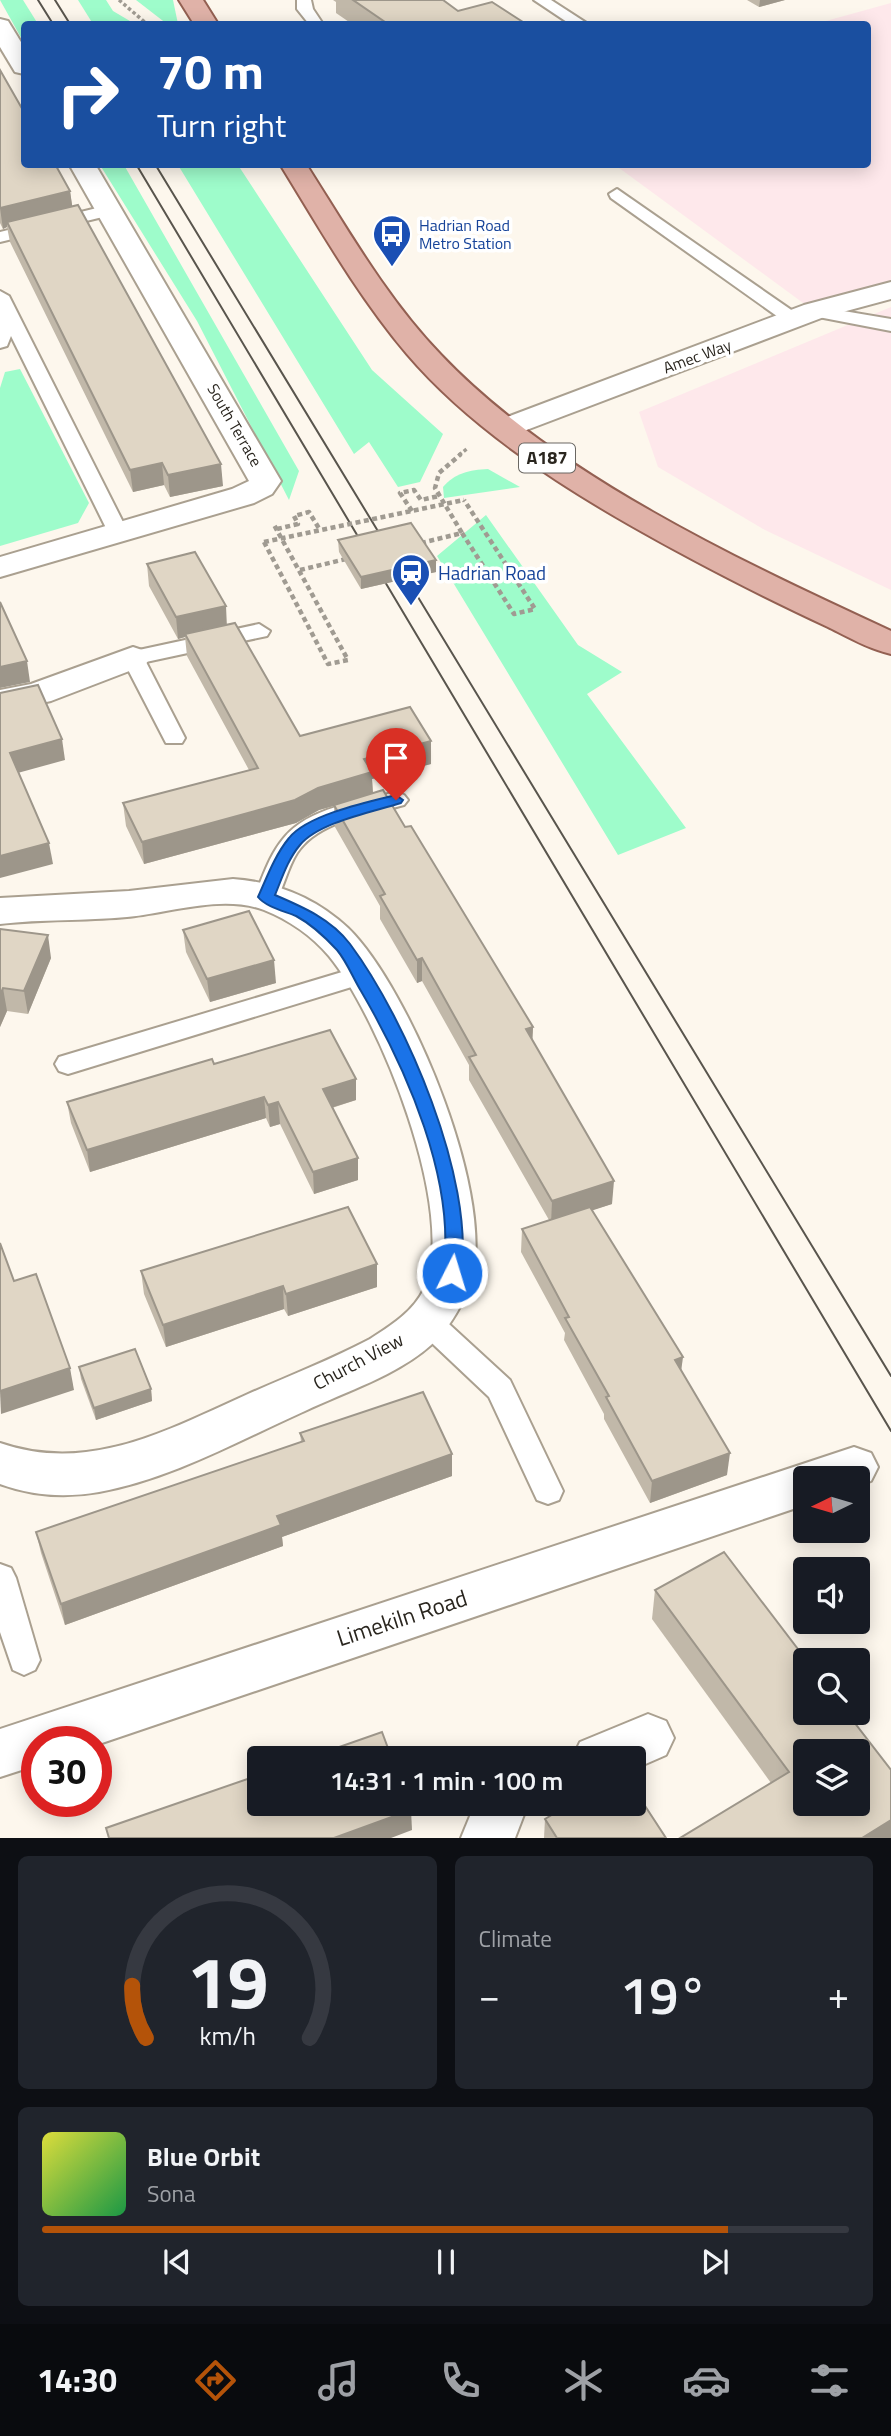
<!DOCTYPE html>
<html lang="en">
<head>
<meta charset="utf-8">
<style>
	body { margin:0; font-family:"Titillium Web",sans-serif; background:#20242c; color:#f1f3f6; height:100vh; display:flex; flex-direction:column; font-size:26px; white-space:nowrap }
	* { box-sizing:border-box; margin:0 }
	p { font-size:23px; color:#9ea1a6 }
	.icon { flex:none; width:38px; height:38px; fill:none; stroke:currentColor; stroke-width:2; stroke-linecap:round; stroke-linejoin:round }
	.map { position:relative; height:1838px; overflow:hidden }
	.drawer { display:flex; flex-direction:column; gap:18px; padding:18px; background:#0d0f14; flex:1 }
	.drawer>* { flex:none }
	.banner { position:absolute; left:21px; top:21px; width:850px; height:147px; border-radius:7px; box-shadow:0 4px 18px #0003; background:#1a4fa0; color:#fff; overflow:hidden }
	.needle { width:46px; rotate:265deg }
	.tools { position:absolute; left:793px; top:1466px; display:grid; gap:14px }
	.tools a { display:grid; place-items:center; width:77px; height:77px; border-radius:7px; background:#171b24; box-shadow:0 4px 18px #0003; font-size:35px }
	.speed { position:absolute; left:21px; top:1726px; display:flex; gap:14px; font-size:35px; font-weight:700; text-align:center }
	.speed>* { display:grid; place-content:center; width:91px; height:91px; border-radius:50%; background:#171b24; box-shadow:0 4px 18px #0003; line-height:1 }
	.speed .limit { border:10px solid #d22; background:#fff; color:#111 }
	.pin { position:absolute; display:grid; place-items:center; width:60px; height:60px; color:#fff; margin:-72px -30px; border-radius:50% 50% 50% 0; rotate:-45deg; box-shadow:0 0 7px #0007 }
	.pin .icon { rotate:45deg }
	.me { position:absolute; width:77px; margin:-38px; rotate:5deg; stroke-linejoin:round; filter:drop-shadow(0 0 5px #0008) }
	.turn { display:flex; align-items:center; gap:24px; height:147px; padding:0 21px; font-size:32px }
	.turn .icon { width:91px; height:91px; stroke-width:2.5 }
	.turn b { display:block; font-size:49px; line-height:60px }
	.big { font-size:52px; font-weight:600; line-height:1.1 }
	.drawer .widget { flex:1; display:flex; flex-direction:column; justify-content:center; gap:10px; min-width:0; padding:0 24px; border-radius:10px; background:#20242c }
	.drawer .dial { align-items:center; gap:0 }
	.dial svg { height:182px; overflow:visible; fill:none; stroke:#363941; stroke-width:7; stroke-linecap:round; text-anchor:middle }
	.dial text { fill:#f1f3f6; stroke:none }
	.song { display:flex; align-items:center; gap:21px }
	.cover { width:84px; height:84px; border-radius:10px; background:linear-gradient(135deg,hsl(60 70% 55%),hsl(140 70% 35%)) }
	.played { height:7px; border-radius:4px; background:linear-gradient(90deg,#b45309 85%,#363941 85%) }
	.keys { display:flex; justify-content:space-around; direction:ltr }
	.heat { display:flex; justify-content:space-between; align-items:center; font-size:38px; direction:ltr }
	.drawer .tiles { flex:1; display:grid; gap:18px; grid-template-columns:1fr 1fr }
	.widget:last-child { grid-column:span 2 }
	.trip { position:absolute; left:247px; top:1746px; width:399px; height:70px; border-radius:7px; background:#171b24; box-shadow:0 4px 18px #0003; font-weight:600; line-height:70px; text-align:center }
	.menu { display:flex; height:112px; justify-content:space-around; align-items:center; background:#090b0e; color:#9ea1a6 }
	.menu .icon { width:49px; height:49px }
	.menu .on { color:#b45309 }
	.menu b { font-size:32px; color:#f1f3f6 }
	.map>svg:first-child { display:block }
	.industrial { fill:#fee8eb }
	.green { fill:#9efccb }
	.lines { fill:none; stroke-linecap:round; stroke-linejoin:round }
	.service-casing { stroke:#aaa090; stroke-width:4 }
	.minor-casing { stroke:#aaa090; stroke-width:4 }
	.primary-casing { stroke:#936052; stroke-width:4 }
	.path-far1 { stroke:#a09b92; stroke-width:3.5; stroke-dasharray:3.5 2.5; stroke-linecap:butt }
	.path { stroke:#a09b92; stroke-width:4.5; stroke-dasharray:5 3.5; stroke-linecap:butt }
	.service { fill:#fff; fill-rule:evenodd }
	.minor { fill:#fff; fill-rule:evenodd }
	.primary { fill:#e0b2a8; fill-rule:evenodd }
	.tram { stroke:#59554d; stroke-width:2 }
	.path-bridge { stroke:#a09b92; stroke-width:4.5; stroke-dasharray:5 3.5; stroke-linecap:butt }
	.wall { fill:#c1b8a9 }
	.shaded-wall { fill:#9d968a }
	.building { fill:#e0d6c5; stroke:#9d968a; stroke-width:2; fill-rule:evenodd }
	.route { fill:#1a73e8; stroke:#114b97; stroke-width:2 }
	.labels { text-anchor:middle; stroke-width:7; stroke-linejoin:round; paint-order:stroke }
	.far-transit-label { font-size:16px; fill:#164399; stroke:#fff; text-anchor:start }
	.far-street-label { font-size:16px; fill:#2a261f; stroke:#fff }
	.shield { fill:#fff; stroke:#6a6762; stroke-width:2 }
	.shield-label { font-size:18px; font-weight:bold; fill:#2a261f }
	.transit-label { font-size:19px; fill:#164399; stroke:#fff; text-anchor:start }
	.street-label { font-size:19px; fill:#2a261f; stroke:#fff }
	.near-street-label { font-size:23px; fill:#2a261f; stroke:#fff }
</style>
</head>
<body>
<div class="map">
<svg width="891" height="1838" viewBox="0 0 891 1838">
	<rect width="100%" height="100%" fill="#fdf7ed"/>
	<g class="industrial">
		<polygon points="891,3 891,290 814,311 615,165 868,164 868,24 815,24"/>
		<polygon points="891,307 891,590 765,530 658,467 639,412"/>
	</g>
	<g class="green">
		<polygon points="0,0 23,0 38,24 24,24 24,43"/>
		<polygon points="78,0 106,0 113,11 135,24 93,24"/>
		<polygon points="136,0 173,0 178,24 167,24"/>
		<polygon points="100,165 124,165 299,471 289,500 197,321"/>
		<polygon points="178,165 238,165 372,370 443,434 420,482 398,487 369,442 354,454"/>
		<polygon points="20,369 89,503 78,523 0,546 0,388 5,372"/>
		<path d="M 488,469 L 520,487 L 444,498 L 443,487 C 455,473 469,470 488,469 Z"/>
		<polygon points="486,515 578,645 622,672 587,694 686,828 618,855 437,556"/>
	</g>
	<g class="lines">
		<defs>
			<g id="service">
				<polygon points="297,0 311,0 313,9 323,24 309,24 297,9"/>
				<polygon points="534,0 551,0 588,24 570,24"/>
				<polygon points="617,189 800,316 803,320 800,324 788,324 611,198 609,194"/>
				<polygon points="109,205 118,210 115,214 0,242 0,232"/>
				<polygon points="0,291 9,296 129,534 126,538 112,538 109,534 11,336 7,346 0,348"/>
				<polygon points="814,306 891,319 891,331 808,315 805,311 808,307"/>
				<polygon points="259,624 270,631 267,636 146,662 185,738 182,743 166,743 122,658 125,653"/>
				<path d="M 396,792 L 404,795 L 408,800 L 404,805 C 369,815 319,820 297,853 C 287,869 284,887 275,903 L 257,903 L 254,897 C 263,877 269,856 283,839 C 308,807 359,802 396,792 Z"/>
				<polygon points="362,966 371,969 375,975 371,981 68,1074 59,1071 55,1064 59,1057"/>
				<polygon points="427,1309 437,1313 510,1380 563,1491 559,1500 548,1504 537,1500 489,1397 417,1329 413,1321 417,1313"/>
				<polygon points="0,1564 11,1568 16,1578 40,1660 35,1670 24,1675 13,1670 0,1632"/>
			</g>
			<g id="minor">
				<polygon points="0,19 8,21 24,47 24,74 15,72 0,47"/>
				<polygon points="69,164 95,164 281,481 272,494 254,503 0,577 0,557 232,489 249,481"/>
				<polygon points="891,282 891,299 824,317 516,434 505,437 494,434 490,428 494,422 804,305"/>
				<polygon points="133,647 145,651 150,658 145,665 51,701 0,712 0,690 31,684"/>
				<path d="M 233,879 C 276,882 316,898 348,928 C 410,988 501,1205 469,1288 C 460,1309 448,1330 431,1345 C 396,1376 347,1391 305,1411 C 238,1441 171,1479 99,1492 C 65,1498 33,1496 0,1484 L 0,1443 C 89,1474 168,1430 248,1394 C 289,1376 330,1360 370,1339 C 390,1326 413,1312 424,1289 C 459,1214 379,1017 329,956 C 312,936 289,920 264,910 C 222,894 170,913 127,917 C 85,921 42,919 0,924 L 0,898 L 129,891 Z"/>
				<polygon points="854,1447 871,1453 878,1467 871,1481 858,1486 858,1479 805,1479 805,1505 96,1745 96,1741 37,1741 37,1765 0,1777 0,1729"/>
				<polygon points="648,1714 666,1721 674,1738 666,1755 634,1769 634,1759 572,1759 580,1742"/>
				<polygon points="475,1804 528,1804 515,1838 461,1838"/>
			</g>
			<g id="primary">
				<polygon points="179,0 203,0 218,24 194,24"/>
				<path d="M 280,164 L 306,164 C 348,230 387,299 441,355 C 555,475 742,562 891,631 L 891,654 C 869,649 848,637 828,627 C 794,611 761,595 728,578 C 618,521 489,450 407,354 C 358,296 320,229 280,164 Z"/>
			</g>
		</defs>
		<use href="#service" class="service-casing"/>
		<use href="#minor" class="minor-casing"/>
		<use href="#primary" class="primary-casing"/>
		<g class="path-far1">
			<polyline points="119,0 147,24"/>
			<polyline points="459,455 468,448"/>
		</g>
		<g class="path">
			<polyline points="412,511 400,493 414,490 421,500 439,496"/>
			<polyline points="277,529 298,524 294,516 309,512 320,530"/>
			<polyline points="462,533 514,614 535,609 464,500"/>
			<polyline points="264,542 328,664 348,660 273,523"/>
			<polyline points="421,543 462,533 435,488 439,473 461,454"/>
			<polyline points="300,570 346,559"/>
		</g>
		<use href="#service" class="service"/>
		<use href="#minor" class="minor"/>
		<use href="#primary" class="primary"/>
		<g class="tram">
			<polyline points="38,0 53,24"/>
			<polyline points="55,0 70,24"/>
			<polyline points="136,164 891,1431"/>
			<polyline points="155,164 891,1376"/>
		</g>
		<polyline class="path-bridge" points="264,542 464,500"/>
	</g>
	<g class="wall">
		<polygon points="333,0 443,0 458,11 526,24 352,24 336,13 336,2"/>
		<polygon points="747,0 785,0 759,7"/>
		<polygon points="0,70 70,191 72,206 223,486 170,497 164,485 133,492 10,242 7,227 3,229 0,223"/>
		<polygon points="338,540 436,560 436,572 361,589 339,552"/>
		<polygon points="147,564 227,625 300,736 431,741 431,764 372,779 373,793 405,827 533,1027 532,1039 612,1204 592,1210 681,1371 727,1475 650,1503 604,1419 604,1414 564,1340 565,1333 521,1252 522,1229 549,1220 469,1080 469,1065 422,981 417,983 380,919 380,906 335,827 334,806 319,810 296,823 144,864 126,826 123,803 249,770 187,656 185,637 178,639 149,586"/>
		<polygon points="0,929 51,958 28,1014 7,1011 0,1027"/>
		<polygon points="183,930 276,983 210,1002 186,952"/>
		<polygon points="214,1064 356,1100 332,1108 358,1158 358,1180 314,1194 280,1124 270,1127 266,1118 90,1172 71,1123 67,1102"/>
		<polygon points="377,1264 377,1287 288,1316 284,1309 166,1347 144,1294 141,1271"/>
		<polygon points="79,1367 151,1389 152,1401 96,1420 81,1379"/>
		<polygon points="300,1433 452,1476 282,1537 283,1546 65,1625 41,1553 36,1532 301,1442"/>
		<polygon points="655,1590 891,1770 771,1783 652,1619"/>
		<polygon points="545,1819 666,1838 544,1838"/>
	</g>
	<g class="shaded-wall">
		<polygon points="760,0 785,0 759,7"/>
		<polygon points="70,191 73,211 7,222 7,227 3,229 0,208"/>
		<polygon points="162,463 164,485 133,492 130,470"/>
		<polygon points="221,464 223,486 170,497 168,475"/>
		<polygon points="436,560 436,572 361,589 361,577"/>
		<polygon points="226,606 227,628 185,634 185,637 178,639 176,617"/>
		<polygon points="27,661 30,682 0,688 0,667"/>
		<polygon points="62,739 65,760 14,774 10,753"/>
		<polygon points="431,741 431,764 372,779 373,795 319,810 296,823 144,864 142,842 364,759"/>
		<polygon points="49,843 53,864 0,878 0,856"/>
		<polygon points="48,935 51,958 28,1014 24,991"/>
		<polygon points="422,958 422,981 417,983 417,960"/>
		<polygon points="274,960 276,983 210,1002 207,979"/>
		<polygon points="3,988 7,1011 0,1027 0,995"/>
		<polygon points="533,1027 532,1050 526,1029"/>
		<polygon points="356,1079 356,1100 324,1110 323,1089"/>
		<polygon points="264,1097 266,1118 90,1172 87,1150"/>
		<polygon points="278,1102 280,1124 270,1127 268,1105"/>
		<polygon points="358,1158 358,1180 314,1194 313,1172"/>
		<polygon points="614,1181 612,1204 551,1224 552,1201"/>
		<polygon points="377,1264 377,1287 288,1316 286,1294"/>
		<polygon points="283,1286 284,1309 166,1347 163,1325"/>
		<polygon points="683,1357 680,1380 675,1360"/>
		<polygon points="70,1368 74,1390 1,1414 0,1391"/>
		<polygon points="151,1389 152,1401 96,1420 94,1408"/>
		<polygon points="730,1453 727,1475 650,1503 652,1481"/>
		<polygon points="452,1454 452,1476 282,1537 283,1546 65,1625 61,1604 277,1516"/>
		<polygon points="411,1810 412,1830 391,1838 334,1838"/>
		<polygon points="891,1820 891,1838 862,1838"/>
	</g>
	<g class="building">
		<polygon points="353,0 443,0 458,11 492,2 526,24 388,24"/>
		<polygon points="0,70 24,112 24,164 55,164 70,191 0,208"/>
		<polygon points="78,205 221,464 168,475 162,463 130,470 7,222"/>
		<polygon points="411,523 436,560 361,577 338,540"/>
		<polygon points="195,552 226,606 176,617 147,564"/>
		<polygon points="0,602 27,661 0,667"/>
		<polygon points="235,623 300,736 410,707 431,741 364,759 372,772 318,788 295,800 142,842 123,803 258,768 185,634"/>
		<polygon points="38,685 62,739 10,753 49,843 0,856 0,693"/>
		<polygon points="383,790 405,827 411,826 533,1027 526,1029 614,1181 552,1201 469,1057 476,1055 422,958 417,960 380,896 385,894 334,805"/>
		<polygon points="249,911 274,960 207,979 183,930"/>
		<polygon points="0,929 48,935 24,991 3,988 0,995"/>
		<polygon points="330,1030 356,1079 323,1089 358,1158 313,1172 278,1102 268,1105 264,1097 87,1150 67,1102 212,1059 214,1064"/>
		<polygon points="348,1207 377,1264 286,1294 283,1286 163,1325 141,1271"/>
		<polygon points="590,1207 683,1357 675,1360 730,1453 652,1481 606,1397 609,1396 565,1318 569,1317 522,1229"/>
		<polygon points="0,1243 14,1281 36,1274 70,1368 0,1391"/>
		<polygon points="135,1349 151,1389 94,1408 79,1367"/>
		<polygon points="423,1392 452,1454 277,1516 281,1525 61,1604 36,1532 304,1441 300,1433"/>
		<path d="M 724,1552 L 807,1661 L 805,1661 L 805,1713 L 847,1713 L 891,1770 L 891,1820 L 862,1838 L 680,1838 L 789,1772 L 655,1590 ZM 805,1752 L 858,1752 L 858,1804 L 805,1804 Z"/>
		<polygon points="382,1732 392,1759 305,1759"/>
		<polygon points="259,1775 259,1804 409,1804 411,1810 334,1838 109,1838 106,1828"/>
		<polygon points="634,1789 666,1838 557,1838 545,1819 570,1804 634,1804"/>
	</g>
	<path class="route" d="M 396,795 L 403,800 L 401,803 C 373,812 319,822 300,845 C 288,859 282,878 275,895 C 303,907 331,919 350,944 C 406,1019 475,1180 461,1273 L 452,1280 L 443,1273 C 457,1182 406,1068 361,991 C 353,978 347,962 337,950 C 325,937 311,924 296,916 C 284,911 266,907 258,897 C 267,877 275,855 289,838 C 307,815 367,802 396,795 Z"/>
	<defs>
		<symbol id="bus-pin" viewBox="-11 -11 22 30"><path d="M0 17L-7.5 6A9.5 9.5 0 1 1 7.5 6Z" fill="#1a4fb4" stroke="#fff"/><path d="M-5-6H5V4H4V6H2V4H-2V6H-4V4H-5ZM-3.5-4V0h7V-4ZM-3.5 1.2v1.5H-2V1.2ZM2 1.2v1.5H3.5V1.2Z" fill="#fff"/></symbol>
		<symbol id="station-pin" viewBox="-11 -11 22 30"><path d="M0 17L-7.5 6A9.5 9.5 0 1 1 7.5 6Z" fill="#1a4fb4" stroke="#fff"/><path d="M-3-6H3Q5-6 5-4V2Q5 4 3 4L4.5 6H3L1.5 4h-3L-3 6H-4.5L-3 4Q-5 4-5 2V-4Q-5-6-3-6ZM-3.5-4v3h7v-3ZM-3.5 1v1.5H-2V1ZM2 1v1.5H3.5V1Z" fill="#fff"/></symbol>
	</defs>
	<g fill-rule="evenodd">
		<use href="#bus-pin" x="370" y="212" width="44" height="60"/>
		<use href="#station-pin" x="389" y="551" width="44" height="60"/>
	</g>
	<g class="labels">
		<g class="far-transit-label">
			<text x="419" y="231">Hadrian Road<tspan x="419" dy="18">Metro Station</tspan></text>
		</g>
		<g class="far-street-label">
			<text transform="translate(697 356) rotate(-20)" y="6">Amec Way</text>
			<text transform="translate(235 425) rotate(60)" y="6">South Terrace</text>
		</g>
		<rect class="shield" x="519" y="443.5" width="56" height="29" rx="5"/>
		<g class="shield-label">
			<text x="547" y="464">A187</text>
		</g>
		<g class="transit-label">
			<text x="438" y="580">Hadrian Road</text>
		</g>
		<g class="street-label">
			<text transform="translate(358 1361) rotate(-28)" y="7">Church View</text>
		</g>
		<g class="near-street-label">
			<text transform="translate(402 1618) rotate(-18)" y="8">Limekiln Road</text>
		</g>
	</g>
</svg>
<div class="tools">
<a><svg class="needle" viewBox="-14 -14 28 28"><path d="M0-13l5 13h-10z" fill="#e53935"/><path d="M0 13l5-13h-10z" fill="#9ea1a6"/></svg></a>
<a><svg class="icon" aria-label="sound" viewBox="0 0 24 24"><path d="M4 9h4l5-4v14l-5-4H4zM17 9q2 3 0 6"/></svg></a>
<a><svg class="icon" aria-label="search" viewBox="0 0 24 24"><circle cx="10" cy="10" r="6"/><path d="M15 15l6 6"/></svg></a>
<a><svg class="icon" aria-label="layers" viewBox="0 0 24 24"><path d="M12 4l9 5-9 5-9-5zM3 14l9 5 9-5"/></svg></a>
</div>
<div class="speed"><div class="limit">30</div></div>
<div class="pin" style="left:396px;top:800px;background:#d93025"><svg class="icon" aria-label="arrive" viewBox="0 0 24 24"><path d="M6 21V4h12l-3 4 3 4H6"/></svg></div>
<svg class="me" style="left:452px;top:1273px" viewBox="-20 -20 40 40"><circle r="17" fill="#1a73e8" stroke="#fff" stroke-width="3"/><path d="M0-11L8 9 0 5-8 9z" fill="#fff"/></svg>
<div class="trip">14:31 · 1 min · 100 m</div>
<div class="banner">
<div class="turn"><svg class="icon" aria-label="right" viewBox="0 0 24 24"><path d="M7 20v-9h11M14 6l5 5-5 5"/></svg><div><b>70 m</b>Turn right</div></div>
</div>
</div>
<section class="drawer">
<div class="tiles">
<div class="widget dial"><svg viewBox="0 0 100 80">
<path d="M14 69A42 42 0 1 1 86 69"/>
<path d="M14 69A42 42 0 0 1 8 46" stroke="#b45309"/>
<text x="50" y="56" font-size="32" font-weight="700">19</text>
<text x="50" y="72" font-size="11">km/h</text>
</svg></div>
<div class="widget"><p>Climate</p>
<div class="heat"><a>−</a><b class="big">19°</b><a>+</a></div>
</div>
<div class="widget">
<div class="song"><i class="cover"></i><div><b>Blue Orbit</b><p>Sona</p></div></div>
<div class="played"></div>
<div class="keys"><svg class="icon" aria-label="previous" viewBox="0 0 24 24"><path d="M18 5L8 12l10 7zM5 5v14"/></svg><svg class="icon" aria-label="pause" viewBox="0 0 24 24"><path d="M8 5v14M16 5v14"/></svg><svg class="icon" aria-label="next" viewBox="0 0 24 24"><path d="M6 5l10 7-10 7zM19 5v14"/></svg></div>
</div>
</div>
</section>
<nav class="menu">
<b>14:30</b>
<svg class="icon on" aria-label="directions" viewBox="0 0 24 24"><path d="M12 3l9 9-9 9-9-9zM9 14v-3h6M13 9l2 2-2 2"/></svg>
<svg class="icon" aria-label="music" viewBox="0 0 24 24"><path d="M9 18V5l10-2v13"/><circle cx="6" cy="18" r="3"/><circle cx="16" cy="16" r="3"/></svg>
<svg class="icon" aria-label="phone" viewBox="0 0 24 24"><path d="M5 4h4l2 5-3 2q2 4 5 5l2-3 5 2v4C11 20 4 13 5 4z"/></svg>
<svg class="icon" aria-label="climate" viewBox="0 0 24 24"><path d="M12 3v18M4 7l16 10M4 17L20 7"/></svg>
<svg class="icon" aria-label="car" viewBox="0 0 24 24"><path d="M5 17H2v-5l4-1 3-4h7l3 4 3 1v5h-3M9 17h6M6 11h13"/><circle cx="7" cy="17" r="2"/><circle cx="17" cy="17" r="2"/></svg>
<svg class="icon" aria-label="filters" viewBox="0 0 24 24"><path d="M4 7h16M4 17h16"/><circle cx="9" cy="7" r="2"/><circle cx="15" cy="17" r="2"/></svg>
</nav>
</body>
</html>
